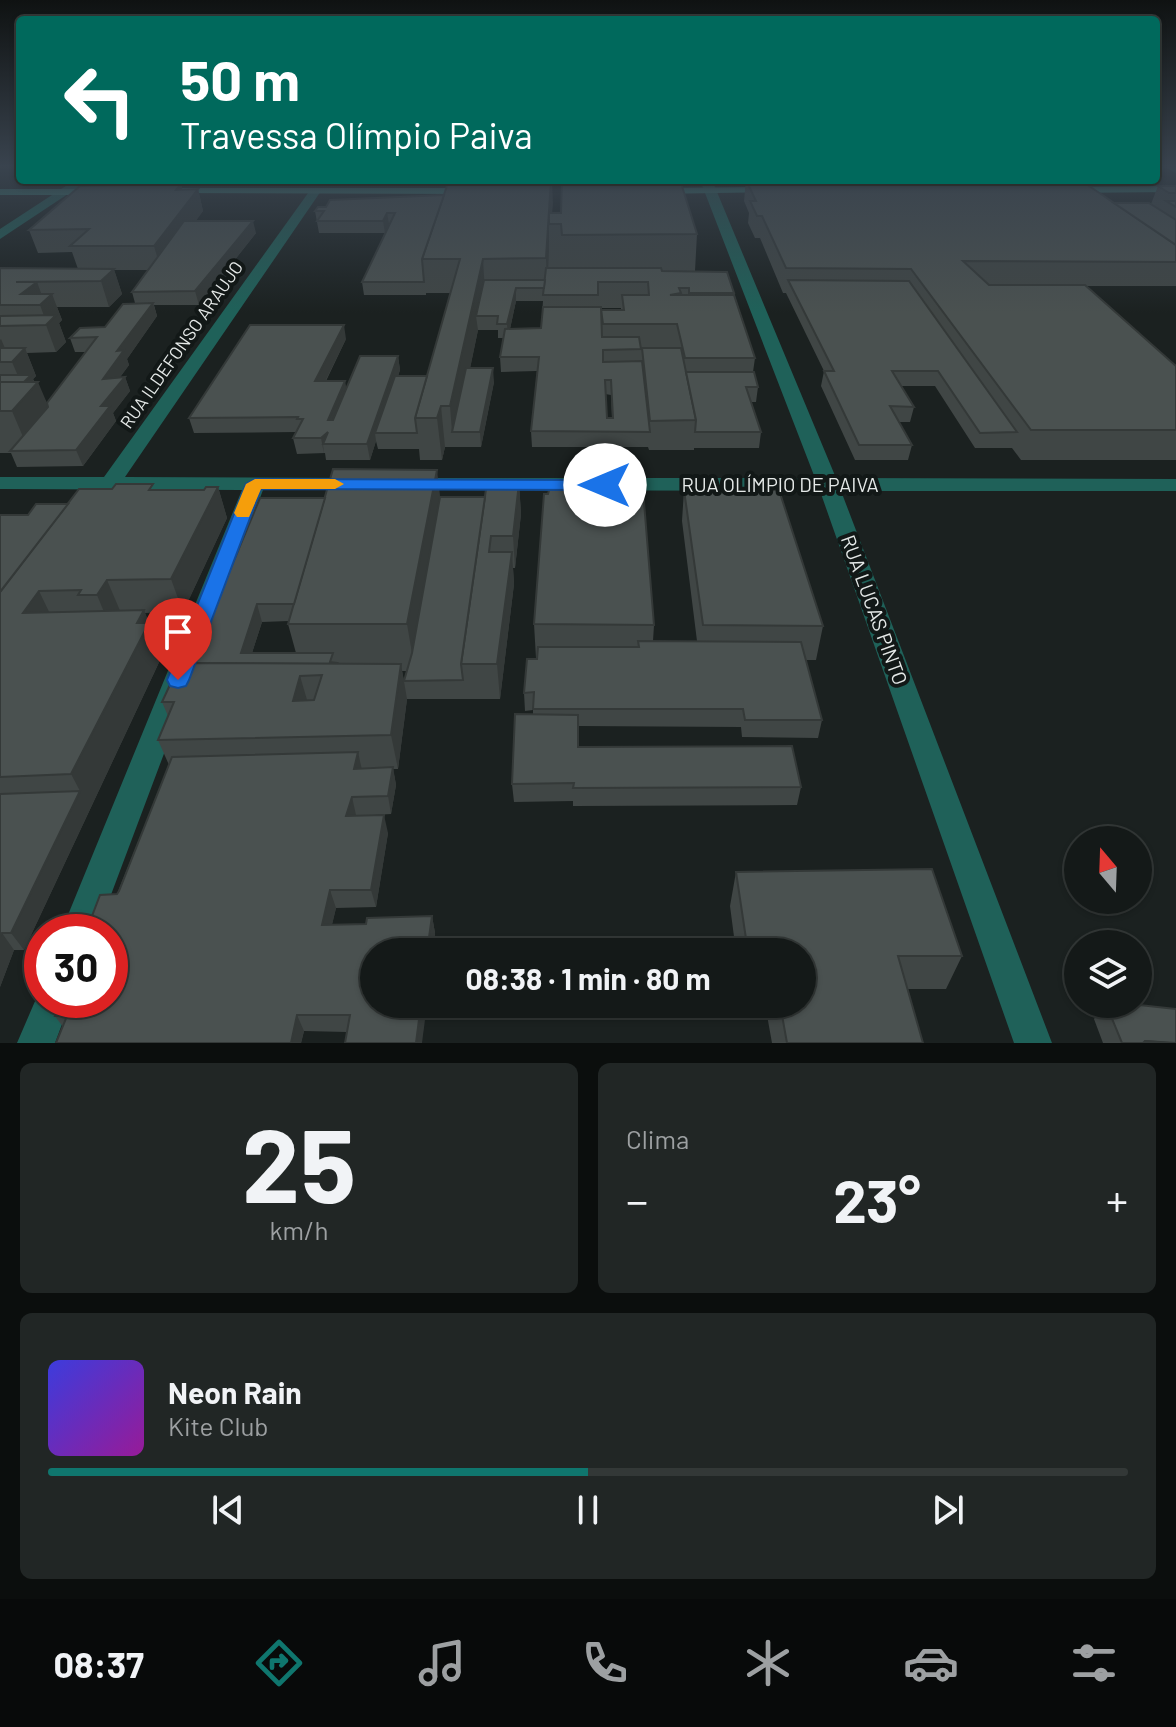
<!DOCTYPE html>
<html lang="pt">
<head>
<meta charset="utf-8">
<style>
	body { margin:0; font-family:Barlow,sans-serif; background:#212625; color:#f1f3f6; height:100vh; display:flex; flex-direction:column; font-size:30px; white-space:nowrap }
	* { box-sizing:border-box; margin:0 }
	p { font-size:26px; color:#9da0a2 }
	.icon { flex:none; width:44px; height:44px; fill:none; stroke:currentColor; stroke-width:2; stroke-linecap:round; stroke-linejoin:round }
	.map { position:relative; height:1043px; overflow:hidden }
	.drawer { display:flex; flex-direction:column; gap:20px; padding:20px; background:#0b0e0d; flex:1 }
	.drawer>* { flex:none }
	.banner { position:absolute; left:16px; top:16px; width:1144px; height:168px; border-radius:8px; box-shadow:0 2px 6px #0004,0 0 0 2px #333837; background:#00695c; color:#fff; overflow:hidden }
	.needle { width:52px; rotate:341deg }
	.controls { position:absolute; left:1064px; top:826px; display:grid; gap:16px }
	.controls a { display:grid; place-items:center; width:88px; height:88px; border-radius:50%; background:#141918; box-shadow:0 2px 6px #0004,0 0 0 2px #333837; font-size:40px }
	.speed { position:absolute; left:24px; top:914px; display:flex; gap:16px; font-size:40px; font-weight:700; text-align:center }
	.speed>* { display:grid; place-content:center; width:104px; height:104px; border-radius:50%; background:#141918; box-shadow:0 2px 6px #0004,0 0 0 2px #333837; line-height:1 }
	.speed .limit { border:12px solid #d22; background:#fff; color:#111 }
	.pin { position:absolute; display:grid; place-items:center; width:68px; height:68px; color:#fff; margin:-82px -34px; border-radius:50% 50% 50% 0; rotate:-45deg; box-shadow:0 0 8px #0007 }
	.pin .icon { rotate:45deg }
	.me { position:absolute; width:88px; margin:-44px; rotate:270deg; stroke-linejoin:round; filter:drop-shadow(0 0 6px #0008) }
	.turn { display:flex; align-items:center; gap:28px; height:168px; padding:0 32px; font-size:36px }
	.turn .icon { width:104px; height:104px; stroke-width:2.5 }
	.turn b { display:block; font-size:56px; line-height:68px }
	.big { font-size:60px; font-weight:700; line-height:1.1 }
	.drawer .widget { flex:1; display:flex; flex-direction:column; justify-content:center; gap:12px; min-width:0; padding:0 28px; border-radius:12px; background:#212625 }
	.drawer .dial { align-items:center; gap:0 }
	.dial b { font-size:104px; line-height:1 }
	.song { display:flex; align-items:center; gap:24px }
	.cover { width:96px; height:96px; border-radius:12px; background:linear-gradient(135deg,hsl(240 70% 55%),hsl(300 70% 35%)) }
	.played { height:8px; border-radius:4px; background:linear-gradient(90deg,#0f766e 50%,#333837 50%) }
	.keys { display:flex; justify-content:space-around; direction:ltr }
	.heat { display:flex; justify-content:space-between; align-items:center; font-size:44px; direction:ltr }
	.drawer .tiles { flex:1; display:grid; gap:20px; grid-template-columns:1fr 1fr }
	.widget:last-child { grid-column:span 2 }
	.trip { position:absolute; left:360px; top:938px; width:456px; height:80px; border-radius:40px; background:#141918; box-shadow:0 2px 6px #0004,0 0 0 2px #333837; font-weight:700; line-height:80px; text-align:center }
	.tab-bar { display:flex; height:128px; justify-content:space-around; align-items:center; background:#080a0a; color:#9da0a2 }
	.tab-bar .icon { width:56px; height:56px }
	.tab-bar .on { color:#0f766e }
	.tab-bar b { font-size:36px; color:#f1f3f6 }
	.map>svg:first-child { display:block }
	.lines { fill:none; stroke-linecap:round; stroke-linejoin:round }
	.minor { fill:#1f6159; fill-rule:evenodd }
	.secondary { fill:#368278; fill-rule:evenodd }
	.wall { fill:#404645; fill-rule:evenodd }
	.shaded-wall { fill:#343938 }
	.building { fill:#4a5150; stroke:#343938; stroke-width:2; fill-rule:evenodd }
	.route { fill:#1a73e8; stroke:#114b97; stroke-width:2 }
	.slow { fill:#f59e0b }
	.labels { text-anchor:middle; stroke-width:8; stroke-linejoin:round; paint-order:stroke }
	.far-street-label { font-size:18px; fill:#e5e9e8; stroke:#121817 }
	.street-label { font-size:20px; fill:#e5e9e8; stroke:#121817 }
</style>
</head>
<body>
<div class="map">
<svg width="1176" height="1043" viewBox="0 0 1176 1043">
	<rect width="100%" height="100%" fill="#1b2120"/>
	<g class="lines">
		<g class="minor">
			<polygon points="1165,167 1176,167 1176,173"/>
			<polygon points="75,180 89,180 0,239 0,229"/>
			<polygon points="700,180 712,180 836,478 1176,479 1176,491 841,491 1052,1043 1014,1043 820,491 409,490 399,484 409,478 815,478"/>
			<polygon points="311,189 321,191 125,477 359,478 369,484 359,490 263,490 97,932 61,932 242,490 0,489 0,477 104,477"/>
			<polygon points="42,985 42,1000 71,1000 55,1043 17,1043"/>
		</g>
		<g class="secondary">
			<polygon points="1176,186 1176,192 1065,193 1059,190 1065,187"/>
			<polygon points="775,187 781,190 779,192 653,194 647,191 653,188"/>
			<polygon points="169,188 475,188 481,191 475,194 165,193 163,191"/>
			<polygon points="0,189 103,189 109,192 103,195 0,195"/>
		</g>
	</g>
	<g class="wall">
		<polygon points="1156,167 1164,167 1161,173 1156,173"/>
		<polygon points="366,180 427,180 367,181"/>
		<path d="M 552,180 L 552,213 L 697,234 L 695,271 L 734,293 L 755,358 L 753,372 L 758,387 L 756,402 L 751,402 L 761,432 L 759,448 L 694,448 L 694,450 L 649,450 L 648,447 L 532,447 L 531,431 L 537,371 L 501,372 L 500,357 L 503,338 L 498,338 L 498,330 L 478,330 L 470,368 L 494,382 L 481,447 L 445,447 L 442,460 L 420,460 L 419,449 L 378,449 L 376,441 L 370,460 L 326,460 L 325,453 L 297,454 L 293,438 L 296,432 L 194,433 L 189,418 L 346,339 L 326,381 L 347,388 L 398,356 L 400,370 L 398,376 L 427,376 L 450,293 L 426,293 L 426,295 L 364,295 L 362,282 L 385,233 L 319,233 L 315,211 L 326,207 L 444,195 ZM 516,301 L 543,301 L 541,328 L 510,329 ZM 601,308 L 621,308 L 621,310 L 601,317 ZM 605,394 L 611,395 L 612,418 L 607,418 Z"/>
		<polygon points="746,180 1114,203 1151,204 1158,186 1176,186 1176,286 1086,286 1175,366 1176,364 1176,460 1021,460 1012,448 975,448 935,386 901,386 914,407 910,422 899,422 912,445 908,460 855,460 821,386 824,371 786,293 783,293 760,238 755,238 748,223 749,213 744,201"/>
		<path d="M 181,184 L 182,189 L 198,189 L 203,211 L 195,221 L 256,233 L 199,305 L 154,305 L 157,316 L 127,359 L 129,365 L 120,377 L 125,377 L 130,391 L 113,413 L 116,421 L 83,466 L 17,467 L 11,453 L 0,453 L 0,268 L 78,269 L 72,252 L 38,253 L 29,230 ZM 114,270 L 148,270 L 132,292 L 135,303 L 105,327 L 70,338 L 75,352 L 86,352 L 47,403 L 33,379 L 36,376 L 27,353 L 56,352 L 66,342 L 59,323 L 62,320 L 57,307 L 109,307 L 122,294 Z"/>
		<path d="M 519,483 L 521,514 L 515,568 L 513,568 L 514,584 L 500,699 L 407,699 L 398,769 L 393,769 L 396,785 L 391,814 L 356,816 L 388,833 L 376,907 L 336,908 L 332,924 L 366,924 L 432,916 L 435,933 L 433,952 L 374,952 L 347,1032 L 304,1031 L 301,1043 L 56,1043 L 63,1027 L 55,1016 L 117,894 L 169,765 L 158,740 L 168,716 L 162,702 L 191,663 L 325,498 L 485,497 ZM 289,621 L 288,624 L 296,653 L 252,653 L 262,622 ZM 402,671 L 407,671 L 404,681 Z"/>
		<polygon points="218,487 227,518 183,612 145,613 162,656 24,950 14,950 0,987 0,515 28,515 68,504 155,490 204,490"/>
		<polygon points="684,490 823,626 816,660 806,660 822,720 818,738 742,737 741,727 578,726 578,747 801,787 797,805 573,806 573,801 514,802 512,784 533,714 533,710 525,711 524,693 538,658 536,658 534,624 654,625 653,641 697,641 682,521"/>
		<polygon points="736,872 962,956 946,989 908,989 923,1043 772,1043 765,1004 802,1004 802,952 736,952 730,906"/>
		<polygon points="1104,1004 1130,1004 1176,1043 1103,1043 1094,1019"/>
	</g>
	<g class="shaded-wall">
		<polygon points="552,180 553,204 551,224 549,224 549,251 547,293 546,258"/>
		<polygon points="181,184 186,204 198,189 203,211 161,270 154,246 176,190"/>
		<polygon points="387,213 389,224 385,233 383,221"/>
		<polygon points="253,221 256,233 199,305 195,291"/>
		<polygon points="483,259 485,293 476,316 478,330 457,432 452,432 450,406"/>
		<polygon points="114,269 122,294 109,307 101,281"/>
		<polygon points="37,282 44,301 52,294 62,320 59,323 66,342 56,352 46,325 47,324 40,305 21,294"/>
		<polygon points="516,288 516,301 508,338 507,324"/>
		<polygon points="153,303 157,316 127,359 129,365 108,394 103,379 117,351"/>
		<polygon points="344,325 346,339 318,396 315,381"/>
		<polygon points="1,339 7,353 0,360 0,340"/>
		<polygon points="25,348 36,376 33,379 35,385 38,382 55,422 29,451 12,411 21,383 12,362"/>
		<polygon points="398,356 400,370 379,433 375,433 376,441 370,460 367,444"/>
		<polygon points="493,368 494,382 481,447 480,432"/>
		<polygon points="125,377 130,391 113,413 116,421 83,466 76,450 101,406"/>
		<polygon points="345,381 348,396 331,435 328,420"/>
		<polygon points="441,406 445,447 442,460 437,418"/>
		<polygon points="328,432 323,444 324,454 321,438"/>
		<polygon points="437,470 442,513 415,671 407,624"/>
		<polygon points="519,483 521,514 515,568 513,536"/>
		<polygon points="218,487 227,518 183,612 171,579"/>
		<polygon points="512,552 514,584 500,699 497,664"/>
		<polygon points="107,580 121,613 111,629 97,595"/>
		<polygon points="39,591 55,624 23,613"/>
		<polygon points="257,604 262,622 246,671 241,653"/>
		<polygon points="144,610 162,656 24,950 11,933 80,791 71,774"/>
		<polygon points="401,664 407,699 398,769 391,735"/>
		<polygon points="300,676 310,710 293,701"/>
		<polygon points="358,752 362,770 354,769"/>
		<polygon points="393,767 396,785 391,814 388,796"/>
		<polygon points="352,797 356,815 351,834 346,816"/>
		<polygon points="384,815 388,833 376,907 371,890"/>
		<polygon points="330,890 336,908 328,942 322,925"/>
		<polygon points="432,916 435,933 433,952 427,952"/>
		<polygon points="2,933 14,950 0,987 0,937"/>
		<polygon points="421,1004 427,1004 422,1043 416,1043"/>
		<polygon points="297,1015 304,1031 301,1043 291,1043"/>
	</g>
	<g class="building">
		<polygon points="449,180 551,180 546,258 483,259 450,406 441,406 437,418 415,418 460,259 422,259"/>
		<polygon points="562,180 680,180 697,234 562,235 561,224 549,224 549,213 561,213"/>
		<polygon points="746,180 959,180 1086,184 1176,245 1176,262 963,261 989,285 1085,285 1176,366 1176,430 1031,430 911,269 786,268 762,216 757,216 750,201 756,201"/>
		<polygon points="181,184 176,190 198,189 154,246 70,246 89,229 29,230 80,186"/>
		<polygon points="1158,186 1176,186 1176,193 1169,193"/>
		<polygon points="444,195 422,259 424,282 362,282 395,213 387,213 383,221 317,221 324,211 315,211 318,207 326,207 330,200"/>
		<polygon points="1166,201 1176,201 1176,207"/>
		<polygon points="1114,203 1149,203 1176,220 1176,245"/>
		<polygon points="184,221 253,221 195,291 132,292"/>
		<polygon points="0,268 114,269 101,281 16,282 37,282 21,294 52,294 40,305 0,305"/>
		<polygon points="546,268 661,268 662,271 727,272 734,293 689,293 689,288 679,288 681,293 670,295 734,295 755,358 685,358 677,324 603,324 601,310 624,310 622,295 649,295 648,282 598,282 598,295 543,295"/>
		<polygon points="484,280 545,280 544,288 516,288 507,324 497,324 498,316 476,316"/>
		<polygon points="788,280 909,281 1017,432 980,433 938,371 892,371 914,407 890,406 912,445 859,445 824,371 834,371"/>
		<polygon points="153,303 117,351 124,350 103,379 125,377 101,406 110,406 76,450 10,451 48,407 47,403 97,337 70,338 80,328 105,327 123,304"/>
		<path d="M 543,307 L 601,307 L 602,337 L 639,337 L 641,349 L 603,350 L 603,362 L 642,361 L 650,432 L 531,431 L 539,357 L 500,357 L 505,329 L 541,328 ZM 605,380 L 611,380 L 613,418 L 607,418 Z"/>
		<polygon points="56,315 46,325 0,326 0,316"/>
		<polygon points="250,325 344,325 315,381 345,381 328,420 333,420 360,356 398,356 367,444 323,444 328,432 321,438 293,438 303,419 297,419 298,417 189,418"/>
		<polygon points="0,348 25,348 12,362 0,362"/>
		<polygon points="642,348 681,348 696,420 650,421"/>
		<polygon points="466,368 493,368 480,432 452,432"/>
		<polygon points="686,372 754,372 758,387 746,387 761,432 695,432 696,420"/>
		<polygon points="0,375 31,375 24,382 0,382"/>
		<polygon points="395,376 427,376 415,418 417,433 375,433"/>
		<polygon points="0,382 38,382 12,411 0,411"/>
		<polygon points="333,469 437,470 407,624 288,624"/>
		<polygon points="487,482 519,483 513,536 491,536 489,552 512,552 497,664 461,664"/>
		<polygon points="116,484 153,484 149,490 204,490 206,487 218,487 171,579 107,580 97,595 78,595 81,590 39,591 23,613 144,610 137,623 149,623 71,774 0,777 0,592 79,489 112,489"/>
		<polygon points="549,490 643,490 654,625 534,624 544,494 548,494"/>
		<polygon points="684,490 779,490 823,626 703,625"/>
		<polygon points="440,497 485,497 461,664 463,680 404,681 412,653"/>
		<polygon points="260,498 325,498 294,604 257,604 241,653 333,653 330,662 337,663 336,664 191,663"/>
		<polygon points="36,504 68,504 0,592 0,515 28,515"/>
		<polygon points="638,641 801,642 822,720 745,720 743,709 533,709 534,692 524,693 527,659 537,659 538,647 639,647"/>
		<path d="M 180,663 L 401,664 L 391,735 L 158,740 L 174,702 L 162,702 ZM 322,675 L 314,700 L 293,701 L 300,676 Z"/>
		<polygon points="515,714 578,715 578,747 792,746 801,787 573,788 574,783 512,784"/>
		<polygon points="358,752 354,769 393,767 388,796 352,797 346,816 384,815 371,890 330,890 322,925 366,924 367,918 432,916 427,952 374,952 374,1004 421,1004 416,1043 345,1043 350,1015 297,1015 291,1043 56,1043 67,1016 55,1016 61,1000 110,1000 110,932 86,932 100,895 117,894 119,891 172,757"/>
		<polygon points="80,791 11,933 2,933 0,937 0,794"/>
		<polygon points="932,869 962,956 898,956 923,1043 787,1043 780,1004 802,1004 802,952 748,952 736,872"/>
		<polygon points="1106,1004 1130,1004 1176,1009 1176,1043 1145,1041 1143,1043 1122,1043"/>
		<polygon points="1145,1041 1169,1043 1145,1043"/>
	</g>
	<linearGradient id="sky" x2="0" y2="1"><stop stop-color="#0f1212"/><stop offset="0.53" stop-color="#39434e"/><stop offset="1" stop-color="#39434e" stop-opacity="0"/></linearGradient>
	<rect width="1176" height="313" fill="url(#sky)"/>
	<polygon class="route" points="255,479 605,480 614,485 605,490 261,489 189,680 186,686 178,688 170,686 167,680 246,484"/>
	<polygon class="slow" points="255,479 335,479 344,484 335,489 261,489 249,517 237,517 234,513 246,484"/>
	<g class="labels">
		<g class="far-street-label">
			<text transform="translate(182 345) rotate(-55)" y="6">RUA ILDEFONSO ARAUJO</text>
		</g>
		<g class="street-label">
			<text x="780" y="492">RUA OLÍMPIO DE PAIVA</text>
			<text transform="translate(874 610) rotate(70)" y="7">RUA LUCAS PINTO</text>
		</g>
	</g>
</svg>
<div class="controls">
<a><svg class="needle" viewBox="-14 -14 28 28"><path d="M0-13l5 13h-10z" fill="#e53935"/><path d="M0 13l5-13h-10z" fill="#9da0a2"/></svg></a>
<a><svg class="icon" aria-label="layers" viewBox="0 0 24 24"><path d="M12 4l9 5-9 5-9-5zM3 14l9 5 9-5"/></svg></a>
</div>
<div class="speed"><div class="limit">30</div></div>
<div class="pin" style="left:178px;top:680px;background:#d93025"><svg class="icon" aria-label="arrive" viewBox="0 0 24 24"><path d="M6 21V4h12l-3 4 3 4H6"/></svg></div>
<svg class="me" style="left:605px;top:485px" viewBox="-20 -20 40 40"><circle r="19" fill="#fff"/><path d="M0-13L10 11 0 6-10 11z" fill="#1a73e8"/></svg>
<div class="trip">08:38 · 1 min · 80 m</div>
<div class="banner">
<div class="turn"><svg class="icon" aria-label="left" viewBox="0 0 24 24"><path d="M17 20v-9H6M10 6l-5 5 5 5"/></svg><div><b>50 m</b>Travessa Olímpio Paiva</div></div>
</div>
</div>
<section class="drawer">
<div class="tiles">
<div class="widget dial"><b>25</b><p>km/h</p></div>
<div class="widget"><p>Clima</p>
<div class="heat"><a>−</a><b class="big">23°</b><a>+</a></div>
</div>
<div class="widget">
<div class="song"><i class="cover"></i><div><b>Neon Rain</b><p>Kite Club</p></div></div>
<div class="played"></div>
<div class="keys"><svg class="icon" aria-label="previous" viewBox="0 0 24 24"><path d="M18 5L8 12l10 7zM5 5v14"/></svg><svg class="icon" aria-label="pause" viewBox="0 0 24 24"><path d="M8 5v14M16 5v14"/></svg><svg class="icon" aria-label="next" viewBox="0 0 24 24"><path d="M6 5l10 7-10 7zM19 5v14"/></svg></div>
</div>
</div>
</section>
<nav class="tab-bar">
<b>08:37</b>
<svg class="icon on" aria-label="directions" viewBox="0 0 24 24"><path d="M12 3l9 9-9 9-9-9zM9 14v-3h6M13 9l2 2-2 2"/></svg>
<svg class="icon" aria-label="music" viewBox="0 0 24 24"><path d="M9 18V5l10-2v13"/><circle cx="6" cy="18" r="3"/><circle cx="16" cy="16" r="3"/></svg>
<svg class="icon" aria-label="phone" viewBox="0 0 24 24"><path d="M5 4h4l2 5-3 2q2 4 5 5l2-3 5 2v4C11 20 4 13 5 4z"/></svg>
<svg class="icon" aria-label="climate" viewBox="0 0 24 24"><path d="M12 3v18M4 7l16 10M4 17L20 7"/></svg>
<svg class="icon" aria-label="car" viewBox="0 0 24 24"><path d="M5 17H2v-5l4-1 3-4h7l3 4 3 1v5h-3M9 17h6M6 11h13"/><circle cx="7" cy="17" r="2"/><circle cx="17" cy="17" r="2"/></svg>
<svg class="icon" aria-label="filters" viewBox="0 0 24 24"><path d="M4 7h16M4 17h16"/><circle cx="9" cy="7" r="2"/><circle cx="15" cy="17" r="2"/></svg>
</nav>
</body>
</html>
